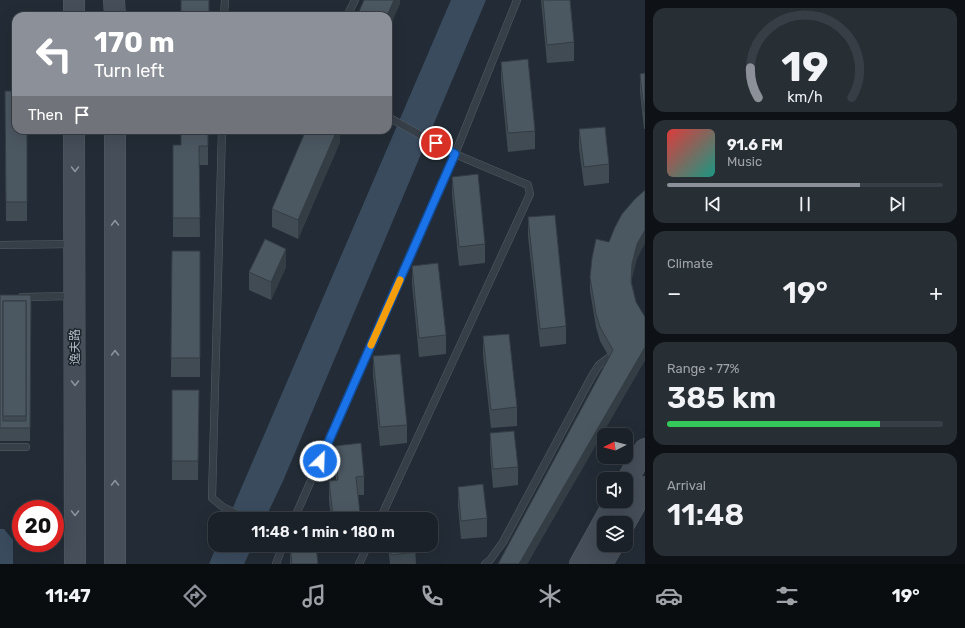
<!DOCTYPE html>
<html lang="en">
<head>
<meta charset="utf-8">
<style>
	body { margin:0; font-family:Rubik,"Noto Sans SC",sans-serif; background:#272e34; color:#f1f3f6; height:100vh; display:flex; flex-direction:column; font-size:15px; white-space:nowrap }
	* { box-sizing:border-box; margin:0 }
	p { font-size:13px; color:#9fa3a8 }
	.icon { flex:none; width:22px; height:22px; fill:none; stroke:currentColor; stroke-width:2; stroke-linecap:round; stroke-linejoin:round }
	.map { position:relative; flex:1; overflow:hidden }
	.details { display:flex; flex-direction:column; gap:8px; padding:8px; background:#0e1216; width:320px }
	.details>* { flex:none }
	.banner { position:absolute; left:12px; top:12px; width:380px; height:122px; border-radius:12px; box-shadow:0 4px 16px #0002,0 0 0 1px #383e45; background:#8c9099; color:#fff; overflow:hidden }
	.needle { width:26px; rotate:264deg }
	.tools { position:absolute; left:597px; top:428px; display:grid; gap:8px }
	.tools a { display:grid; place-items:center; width:36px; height:36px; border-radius:8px; background:#1a2128; box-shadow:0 4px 16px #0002,0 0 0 1px #383e45; font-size:20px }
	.speed { position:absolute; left:12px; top:500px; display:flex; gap:8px; font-size:20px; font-weight:700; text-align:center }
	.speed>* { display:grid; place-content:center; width:52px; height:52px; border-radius:50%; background:#1a2128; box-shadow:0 4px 16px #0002,0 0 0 1px #383e45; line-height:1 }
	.speed .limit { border:6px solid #d22; background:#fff; color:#111 }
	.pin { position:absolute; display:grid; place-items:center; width:34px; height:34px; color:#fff; margin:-17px; border:2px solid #fff; border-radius:50%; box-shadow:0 1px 4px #0007 }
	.me { position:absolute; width:44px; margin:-22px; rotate:24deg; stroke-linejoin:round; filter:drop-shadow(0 0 3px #0008) }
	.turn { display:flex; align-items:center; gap:14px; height:84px; padding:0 16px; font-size:18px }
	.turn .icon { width:52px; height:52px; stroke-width:2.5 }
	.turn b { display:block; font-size:28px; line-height:34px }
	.then { display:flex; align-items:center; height:38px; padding:0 16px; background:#0003; gap:8px; font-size:15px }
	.big { font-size:30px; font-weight:600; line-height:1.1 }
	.details .tile { flex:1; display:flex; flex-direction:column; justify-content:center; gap:6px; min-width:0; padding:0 14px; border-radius:12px; background:#272e34 }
	.details .dial { align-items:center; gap:0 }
	.dial svg { height:104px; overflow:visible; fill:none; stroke:#383e45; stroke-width:7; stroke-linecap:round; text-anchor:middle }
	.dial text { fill:#f1f3f6; stroke:none }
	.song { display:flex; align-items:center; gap:12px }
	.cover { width:48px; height:48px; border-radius:6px; background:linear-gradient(135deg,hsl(0 70% 55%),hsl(170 70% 35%)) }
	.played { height:4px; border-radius:2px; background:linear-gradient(90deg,#8c9099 70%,#383e45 70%) }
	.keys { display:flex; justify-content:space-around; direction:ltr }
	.heat { display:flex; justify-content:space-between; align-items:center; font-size:22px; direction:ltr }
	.charge { height:6px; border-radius:3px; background:linear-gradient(90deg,#34c759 77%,#383e45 0) }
	.trip { position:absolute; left:208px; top:512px; width:230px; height:40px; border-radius:12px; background:#1a2128; box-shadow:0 4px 16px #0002,0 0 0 1px #383e45; font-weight:600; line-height:40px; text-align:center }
	.tabs { display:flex; height:64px; justify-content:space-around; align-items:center; background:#0a0d10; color:#9fa3a8 }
	.tabs .icon { width:28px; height:28px }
	.tabs .on { color:#8c9099 }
	.tabs b { font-size:18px; color:#f1f3f6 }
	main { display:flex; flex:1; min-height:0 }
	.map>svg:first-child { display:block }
	.water { fill:#3a4b5e }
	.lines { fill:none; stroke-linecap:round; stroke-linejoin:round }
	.lane-casing { stroke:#545c64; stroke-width:8 }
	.secondary-casing { stroke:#545c64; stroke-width:22 }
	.lane { stroke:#363e47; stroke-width:7 }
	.secondary { stroke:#454e59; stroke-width:21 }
	.wall { fill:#404b53 }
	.shaded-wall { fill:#343d44 }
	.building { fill:#4b5761; stroke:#343d44; fill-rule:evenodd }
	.oneway { stroke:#8b949e }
	.route-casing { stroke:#114b97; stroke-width:10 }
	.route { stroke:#1a73e8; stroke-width:7 }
	.slow { stroke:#f59e0b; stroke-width:7 }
	.labels { text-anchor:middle; stroke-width:3; stroke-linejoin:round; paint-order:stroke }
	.street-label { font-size:12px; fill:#b1b9c3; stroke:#1b232b }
</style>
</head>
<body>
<main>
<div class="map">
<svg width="645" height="564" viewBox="0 0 645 564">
	<rect width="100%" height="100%" fill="#232c36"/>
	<g class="water">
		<polygon points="451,0 486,0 283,481 265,519 228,519"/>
		<polygon points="0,529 4,529 13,540 13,564 0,564"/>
		<polygon points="217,545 253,545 244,564 209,564"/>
	</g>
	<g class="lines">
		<defs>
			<g id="lane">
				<polyline points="224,16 225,0"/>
				<polyline points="347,16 355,0"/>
				<polyline points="222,130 212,498 223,507 247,519"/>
				<polyline points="0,245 73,244"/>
				<polyline points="22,297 72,296"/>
				<polyline points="0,447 26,447"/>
				<polyline points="294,519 455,154 517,0"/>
				<polyline points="380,519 530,194 528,185 455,154 388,117"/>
				<polyline points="276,564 283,545"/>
				<polyline points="359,564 368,545"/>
				<polyline points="485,564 490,560 503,542 592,376 599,365 615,353"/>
			</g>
			<g id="secondary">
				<polyline points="74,0 74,16"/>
				<polyline points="114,0 115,16"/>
				<polyline points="74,130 75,564"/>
				<polyline points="626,482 645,449"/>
				<polyline points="625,523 645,487"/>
				<polyline points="115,564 115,130"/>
				<polyline points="580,564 615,501"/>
				<polyline points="602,564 613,545"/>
			</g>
		</defs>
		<use href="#lane" class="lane-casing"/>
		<use href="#secondary" class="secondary-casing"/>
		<use href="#lane" class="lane"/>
		<use href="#secondary" class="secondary"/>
	</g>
	<g class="wall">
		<polygon points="541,0 570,0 574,42 574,61 547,63"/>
		<polygon points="501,62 535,131 535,149 508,152 501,81"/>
		<polygon points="645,73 645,129 644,129 640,92 640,74"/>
		<polygon points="5,91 27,130 27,221 6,221"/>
		<polygon points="579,129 609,164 609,183 584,186 579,148"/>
		<polygon points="208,130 208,165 199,165 200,237 173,237 173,145 181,145"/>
		<polygon points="340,130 340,142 298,239 272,227 272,209"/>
		<polygon points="452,177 485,244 485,263 459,266 452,195"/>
		<polygon points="645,190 645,243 637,258 632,278 632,284 636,302 645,317 645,360 527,564 609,357 600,341 596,327 590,291 590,277 609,242"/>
		<polygon points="528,217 566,326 566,344 540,347 528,236"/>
		<polygon points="172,251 200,251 200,377 171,377"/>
		<polygon points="412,266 446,335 446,354 419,357 412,284"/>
		<polygon points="286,267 271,300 249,290 249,272"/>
		<polygon points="0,295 31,295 30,441 0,441"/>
		<polygon points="483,336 517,407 517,426 491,428 483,355"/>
		<polygon points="373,356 407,425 407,443 380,446 373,375"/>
		<polygon points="172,390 199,390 198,480 172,480"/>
		<polygon points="490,433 518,467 518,485 493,488 490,452"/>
		<polygon points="335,446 364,476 364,495 358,495 360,519 331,519 329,500 329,481 336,480 335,464"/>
		<polygon points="458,487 487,518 487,537 461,539 458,506"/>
		<polygon points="290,545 318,564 290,564"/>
		<polygon points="388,545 415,545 416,564 390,564"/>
	</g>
	<g class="shaded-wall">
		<polygon points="394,0 400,0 400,4 388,31 388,16 387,16"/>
		<polygon points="337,130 340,130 340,142 298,239 298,220"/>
		<polygon points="645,230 645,243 637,258 632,278 631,296 632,264 637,244"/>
		<polygon points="286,249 286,267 271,300 271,282"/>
		<polygon points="645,347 645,360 527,564 519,564"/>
	</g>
	<g class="building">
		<rect x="181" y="0" width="28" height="16"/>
		<polygon points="364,0 394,0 387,16 357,16"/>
		<polygon points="543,0 570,0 574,42 547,45"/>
		<polygon points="528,59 535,131 508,133 501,62"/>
		<polygon points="645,73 645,111 644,111 640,74"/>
		<polygon points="5,91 16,91 16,130 27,130 27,202 6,202"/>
		<polygon points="605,127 609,164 584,167 579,129"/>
		<polygon points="181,130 208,130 208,146 199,146 200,218 173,218 173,145 181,145"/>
		<polygon points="306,130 337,130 298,220 272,209"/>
		<polygon points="478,174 485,244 459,247 452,177"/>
		<polygon points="645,190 645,230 637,244 632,264 631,282 636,302 645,317 645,347 519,564 498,564 613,350 600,327 596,314 590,277 592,258 596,239 609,242 615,227 622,214 635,199"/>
		<polygon points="555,215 566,326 540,329 528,217"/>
		<polygon points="265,239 286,249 271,282 249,272"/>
		<polygon points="172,251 200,251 200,358 171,358"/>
		<polygon points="438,263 446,335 419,338 412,266"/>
		<path d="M 0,295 L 31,295 L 30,428 L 0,428 ZM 3,301 L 26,301 L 26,421 L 3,421 Z"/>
		<rect x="3" y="301" width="23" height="115"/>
		<polygon points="509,334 517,407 491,410 483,336"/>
		<polygon points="400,354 407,425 380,427 373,356"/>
		<polygon points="172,390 199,390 198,461 172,461"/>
		<polygon points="514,431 518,467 493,469 490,433"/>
		<polygon points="361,443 364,476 356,477 360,514 333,516 329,481 338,480 335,446"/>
		<polygon points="483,484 487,518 461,521 458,487"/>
		<polygon points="412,515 412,519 387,519 387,518"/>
		<polygon points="290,545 316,545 318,564 292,564"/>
		<polygon points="390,545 415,545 416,552 391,555"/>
	</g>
	<defs><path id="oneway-chevron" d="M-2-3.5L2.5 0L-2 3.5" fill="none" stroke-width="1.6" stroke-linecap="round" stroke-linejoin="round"/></defs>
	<g class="oneway">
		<use href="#oneway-chevron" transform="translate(75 169) rotate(90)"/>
		<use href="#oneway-chevron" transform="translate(115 223) rotate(-90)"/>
		<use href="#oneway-chevron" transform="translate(115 353) rotate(-90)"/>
		<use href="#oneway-chevron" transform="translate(75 383) rotate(90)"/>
		<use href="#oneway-chevron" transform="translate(115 483) rotate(-90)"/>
		<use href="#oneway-chevron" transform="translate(75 513) rotate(90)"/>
	</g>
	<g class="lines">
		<defs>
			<polyline id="route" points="320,461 455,154 436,143"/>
		</defs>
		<use href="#route" class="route-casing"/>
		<use href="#route" class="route"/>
		<polyline class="slow" points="371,345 400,280"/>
	</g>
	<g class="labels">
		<g class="street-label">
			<text transform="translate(75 347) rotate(-90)" y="4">逸夫路</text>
		</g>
	</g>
</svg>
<div class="tools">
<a><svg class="needle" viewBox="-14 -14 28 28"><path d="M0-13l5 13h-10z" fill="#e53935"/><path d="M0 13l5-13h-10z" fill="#9fa3a8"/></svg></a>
<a><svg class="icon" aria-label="sound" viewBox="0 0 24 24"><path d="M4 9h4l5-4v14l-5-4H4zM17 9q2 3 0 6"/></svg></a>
<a><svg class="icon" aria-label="layers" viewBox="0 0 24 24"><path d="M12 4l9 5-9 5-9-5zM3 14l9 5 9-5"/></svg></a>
</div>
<div class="speed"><div class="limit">20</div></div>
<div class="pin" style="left:436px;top:143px;background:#d93025"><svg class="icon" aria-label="arrive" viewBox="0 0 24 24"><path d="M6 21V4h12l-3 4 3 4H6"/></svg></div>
<svg class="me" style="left:320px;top:461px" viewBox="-20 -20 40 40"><circle r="17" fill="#1a73e8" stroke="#fff" stroke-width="3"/><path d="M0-11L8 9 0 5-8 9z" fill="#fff"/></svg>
<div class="trip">11:48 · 1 min · 180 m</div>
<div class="banner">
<div class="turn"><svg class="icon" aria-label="left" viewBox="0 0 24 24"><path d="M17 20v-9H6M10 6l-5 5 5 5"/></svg><div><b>170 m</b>Turn left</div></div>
<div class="then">Then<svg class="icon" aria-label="arrive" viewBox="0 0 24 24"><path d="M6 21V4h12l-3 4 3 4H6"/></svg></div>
</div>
</div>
<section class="details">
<div class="tile dial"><svg viewBox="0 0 100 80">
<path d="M14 69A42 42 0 1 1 86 69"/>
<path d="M14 69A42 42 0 0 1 8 46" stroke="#8c9099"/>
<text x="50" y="56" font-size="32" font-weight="700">19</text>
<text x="50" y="72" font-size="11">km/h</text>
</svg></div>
<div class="tile">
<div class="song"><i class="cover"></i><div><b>91.6 FM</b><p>Music</p></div></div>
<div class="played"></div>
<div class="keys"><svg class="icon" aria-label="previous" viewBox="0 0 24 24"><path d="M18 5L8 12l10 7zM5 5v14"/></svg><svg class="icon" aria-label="pause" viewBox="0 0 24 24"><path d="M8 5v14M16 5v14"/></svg><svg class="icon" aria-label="next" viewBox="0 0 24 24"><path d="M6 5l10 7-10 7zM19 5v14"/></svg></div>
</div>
<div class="tile"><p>Climate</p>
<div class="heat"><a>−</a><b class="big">19°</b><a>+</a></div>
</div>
<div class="tile"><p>Range · 77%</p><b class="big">385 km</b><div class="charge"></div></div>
<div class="tile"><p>Arrival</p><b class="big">11:48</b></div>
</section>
</main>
<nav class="tabs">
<b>11:47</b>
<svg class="icon on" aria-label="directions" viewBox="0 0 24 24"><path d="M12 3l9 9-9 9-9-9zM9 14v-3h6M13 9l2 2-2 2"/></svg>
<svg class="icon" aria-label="music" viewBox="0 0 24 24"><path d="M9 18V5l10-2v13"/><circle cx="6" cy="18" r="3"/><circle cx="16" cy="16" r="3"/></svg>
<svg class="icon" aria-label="phone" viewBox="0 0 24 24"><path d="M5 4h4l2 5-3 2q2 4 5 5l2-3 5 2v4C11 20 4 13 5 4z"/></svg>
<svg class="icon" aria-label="climate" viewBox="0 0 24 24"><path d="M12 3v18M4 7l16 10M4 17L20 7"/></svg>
<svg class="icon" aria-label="car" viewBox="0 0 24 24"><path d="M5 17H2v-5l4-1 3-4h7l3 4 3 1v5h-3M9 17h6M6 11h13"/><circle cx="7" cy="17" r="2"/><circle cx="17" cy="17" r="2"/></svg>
<svg class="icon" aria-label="filters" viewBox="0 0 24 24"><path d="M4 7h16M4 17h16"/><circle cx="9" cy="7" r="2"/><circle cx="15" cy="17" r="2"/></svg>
<b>19°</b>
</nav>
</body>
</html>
